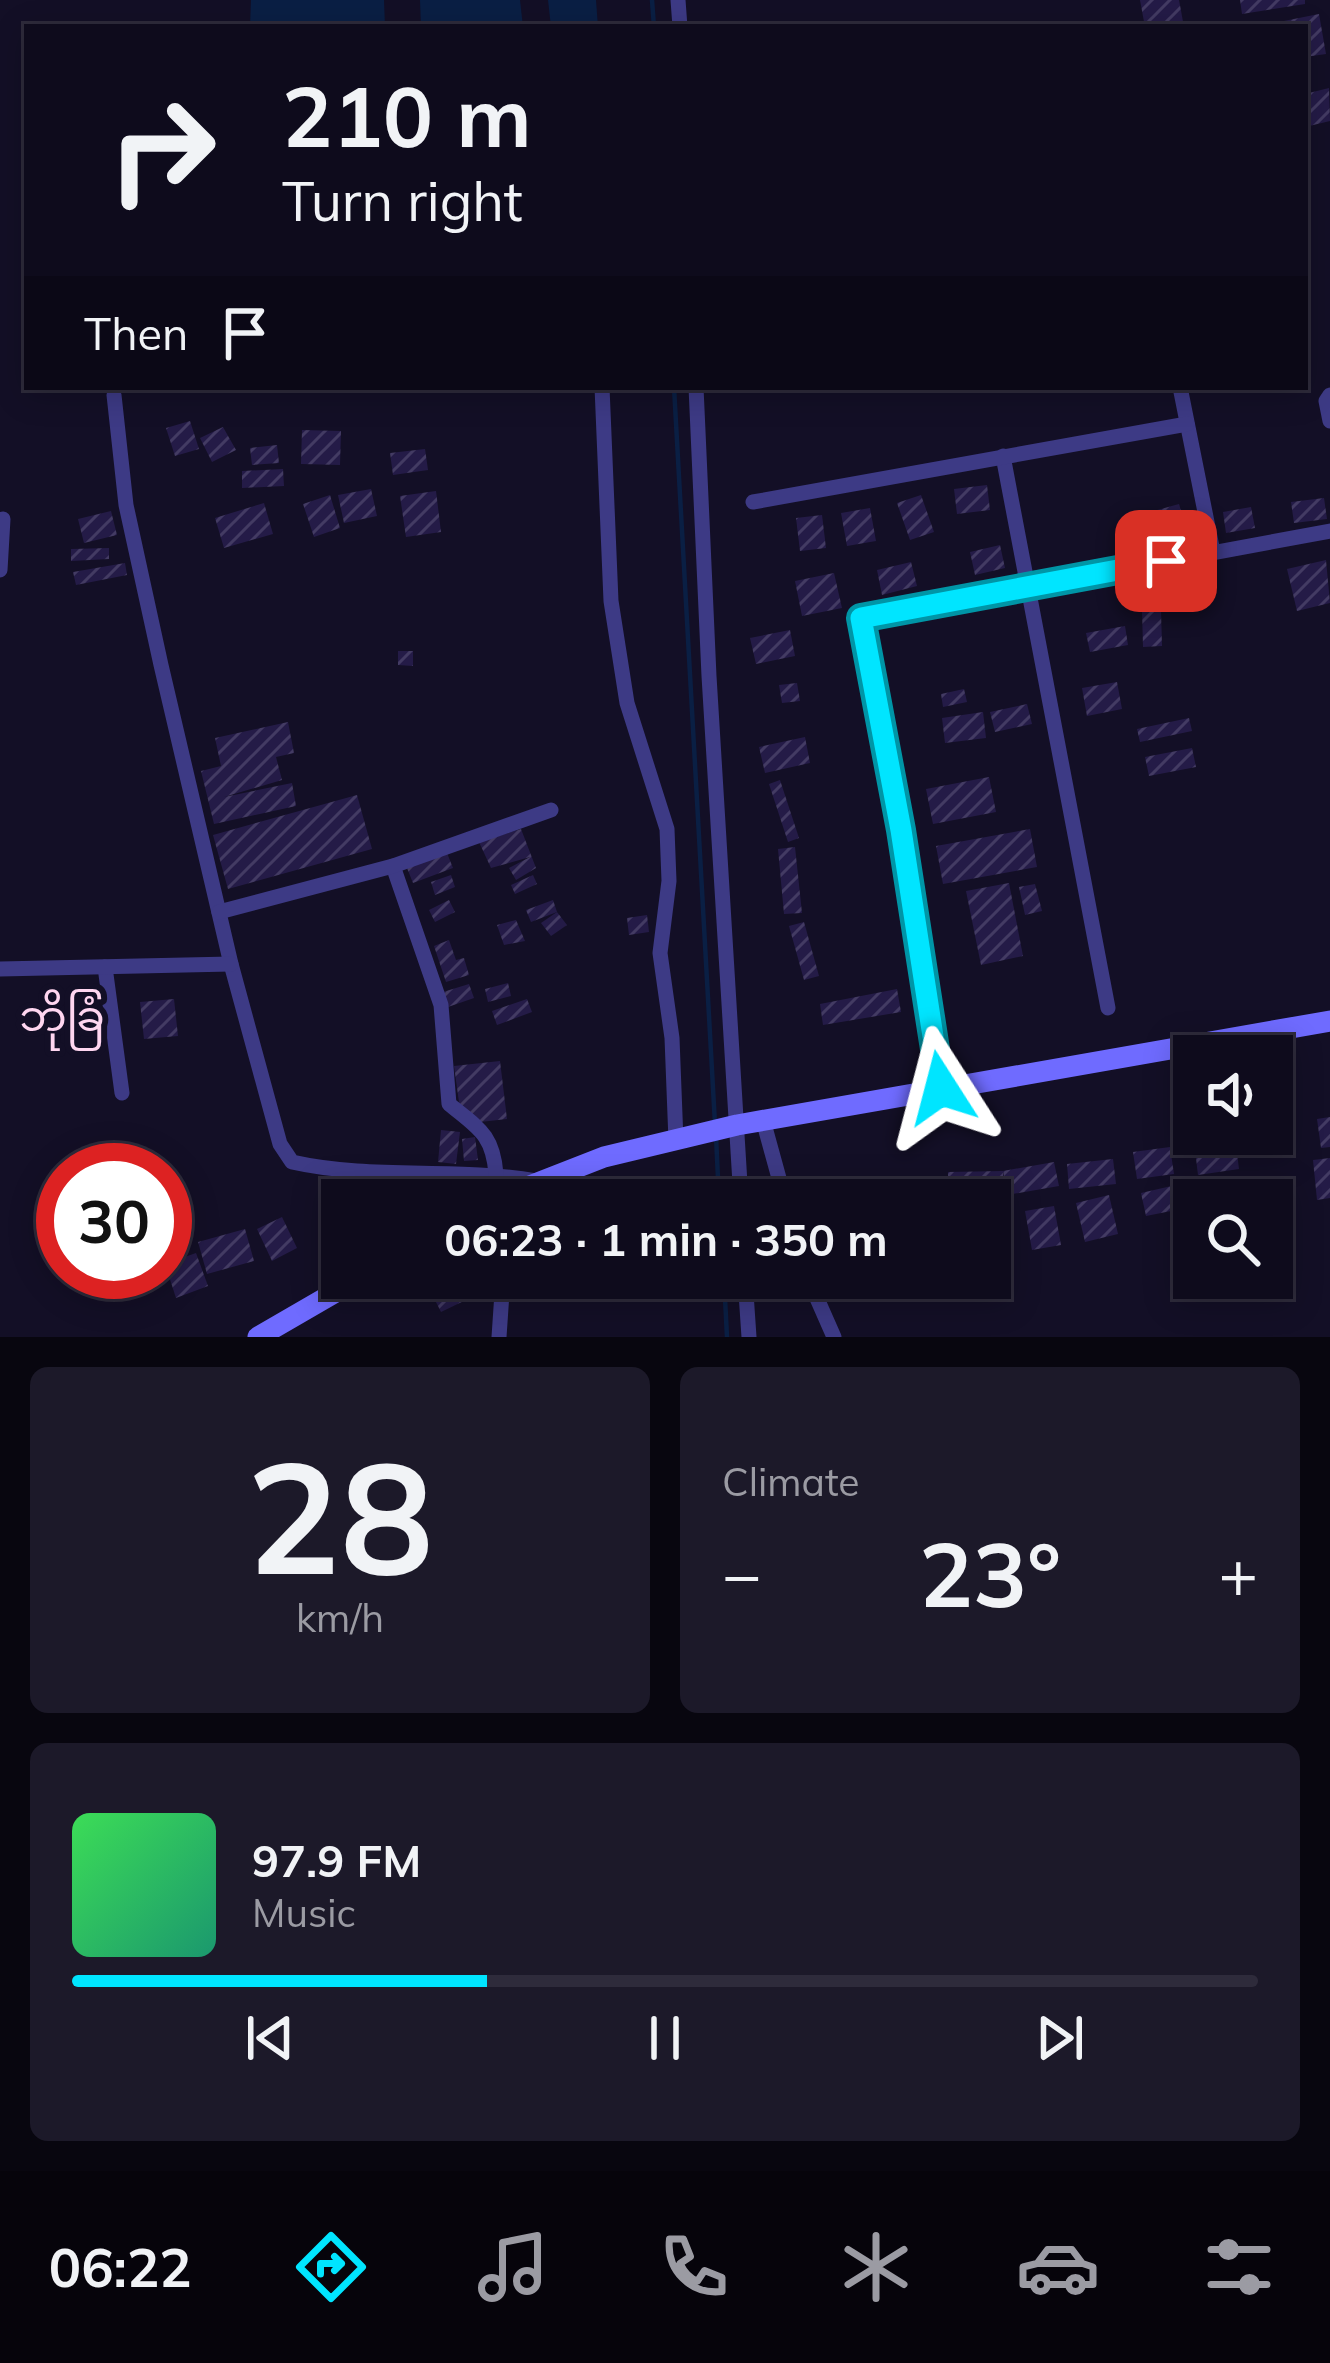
<!DOCTYPE html>
<html lang="en">
<head>
<meta charset="utf-8">
<style>
	body { margin:0; font-family:Mulish,"Noto Sans Myanmar",sans-serif; background:#1c1929; color:#f1f3f6; height:100vh; display:flex; flex-direction:column; font-size:45px; white-space:nowrap }
	* { box-sizing:border-box; margin:0 }
	p { font-size:39px; color:#9b9ba3 }
	.icon { flex:none; width:66px; height:66px; fill:none; stroke:currentColor; stroke-width:2; stroke-linecap:round; stroke-linejoin:round }
	.map { position:relative; height:1337px; overflow:hidden }
	.details { display:flex; flex-direction:column; gap:30px; padding:30px; background:#08060f; flex:1 }
	.details>* { flex:none }
	.banner { position:absolute; left:24px; top:24px; width:1284px; height:366px; border-radius:0px; box-shadow:0 6px 30px #0003,0 0 0 3px #2e2b3b; background:#0e0b1c; color:#f1f3f6; overflow:hidden }
	.fabs { position:absolute; left:1173px; top:1035px; display:grid; gap:24px }
	.fabs a { display:grid; place-items:center; width:120px; height:120px; border-radius:0px; background:#0e0b1c; box-shadow:0 6px 30px #0003,0 0 0 3px #2e2b3b; font-size:60px }
	.speed { position:absolute; left:36px; top:1143px; display:flex; gap:24px; font-size:60px; font-weight:700; text-align:center }
	.speed>* { display:grid; place-content:center; width:156px; height:156px; border-radius:50%; background:#0e0b1c; box-shadow:0 6px 30px #0003,0 0 0 3px #2e2b3b; line-height:1 }
	.speed .limit { border:18px solid #d22; background:#fff; color:#111 }
	.pin { position:absolute; display:grid; place-items:center; width:102px; height:102px; color:#fff; margin:-51px; border-radius:24px; box-shadow:0 6px 18px #0006 }
	.me { position:absolute; width:132px; margin:-66px; rotate:351deg; stroke-linejoin:round; filter:drop-shadow(0 0 9px #0008) }
	.turn { display:flex; align-items:center; gap:42px; height:252px; padding:0 60px; font-size:54px }
	.turn .icon { width:156px; height:156px; stroke-width:2.5 }
	.turn b { display:block; font-size:84px; line-height:102px }
	.then { display:flex; align-items:center; height:114px; padding:0 60px; background:#0003; gap:24px; font-size:45px }
	.big { font-size:90px; font-weight:700; line-height:1.1 }
	.details .tile { flex:1; display:flex; flex-direction:column; justify-content:center; gap:18px; min-width:0; padding:0 42px; border-radius:18px; background:#1c1929 }
	.details .dial { align-items:center; gap:0 }
	.dial b { font-size:156px; line-height:1 }
	.song { display:flex; align-items:center; gap:36px }
	.cover { width:144px; height:144px; border-radius:18px; background:linear-gradient(135deg,hsl(130 70% 55%),hsl(160 70% 35%)) }
	.played { height:12px; border-radius:6px; background:linear-gradient(90deg,#00e5ff 35%,#2e2b3b 35%) }
	.keys { display:flex; justify-content:space-around; direction:ltr }
	.heat { display:flex; justify-content:space-between; align-items:center; font-size:66px; direction:ltr }
	.details .tiles { flex:1; display:grid; gap:30px; grid-template-columns:1fr 1fr }
	.tile:last-child { grid-column:span 2 }
	.trip { position:absolute; left:321px; top:1179px; width:690px; height:120px; border-radius:0px; background:#0e0b1c; box-shadow:0 6px 30px #0003,0 0 0 3px #2e2b3b; font-weight:700; line-height:120px; text-align:center }
	.tab-bar { display:flex; height:192px; justify-content:space-around; align-items:center; background:#06040b; color:#9b9ba3 }
	.tab-bar .icon { width:84px; height:84px }
	.tab-bar .current { color:#00e5ff }
	.tab-bar b { font-size:54px; color:#f1f3f6 }
	.map>svg:first-child { display:block }
	.water { fill:#0a1f44 }
	.lines { fill:none; stroke-linecap:round; stroke-linejoin:round }
	.stream { stroke:#0a1f44; stroke-width:4.5 }
	.building { fill:url(#building-hatch) }
	.street { stroke:#3d3a85; stroke-width:15 }
	.secondary { stroke:#6f6bff; stroke-width:21 }
	.route-casing { stroke:#0095a6; stroke-width:30 }
	.route { stroke:#00e5ff; stroke-width:21 }
	.labels { text-anchor:middle; stroke-width:12; stroke-linejoin:round; paint-order:stroke }
	.quarter-label { font-size:42px; fill:#ffd6f0; stroke:#130f26 }
</style>
</head>
<body>
<div class="map">
<svg width="1330" height="1337" viewBox="0 0 1330 1337">
	<defs>
		<pattern id="building-hatch" width="6" height="6" patternUnits="userSpaceOnUse" patternTransform="scale(3)"><rect width="6" height="6" fill="#241b47"/><path d="M-1 1l2-2M0 6l6-6M5 7l2-2" fill="none" stroke="#433b63"/></pattern>
	</defs>
	<rect width="100%" height="100%" fill="#130f26"/>
	<g class="water">
		<polygon points="251,0 384,0 385,27 250,27"/>
		<polygon points="420,0 520,0 523,27 421,27"/>
		<polygon points="548,0 596,0 598,27 551,27"/>
	</g>
	<g class="lines">
		<g class="stream">
			<polyline points="652,0 654,27"/>
			<polyline points="674,387 715,1124"/>
			<polyline points="716,1136 719,1200"/>
			<polyline points="724,1278 727,1337"/>
		</g>
	</g>
	<g class="building">
		<polygon points="1140,0 1179,0 1184,27 1145,27"/>
		<polygon points="1240,0 1305,0 1305,4 1242,14"/>
		<polygon points="1319,14 1326,54 1305,57 1305,27 1253,27"/>
		<polygon points="1329,88 1330,121 1305,127 1305,94"/>
		<polygon points="190,421 199,449 175,456 166,428"/>
		<polygon points="223,427 236,450 212,462 200,438"/>
		<polygon points="302,430 341,431 340,465 301,464"/>
		<polygon points="277,445 279,463 252,465 250,448"/>
		<polygon points="425,449 428,470 393,475 390,453"/>
		<polygon points="283,469 284,486 242,488 242,471"/>
		<polygon points="987,485 990,510 957,514 954,489"/>
		<polygon points="371,489 377,516 344,523 338,495"/>
		<polygon points="436,491 441,532 406,537 400,496"/>
		<polygon points="330,495 340,528 314,537 303,504"/>
		<polygon points="921,495 934,532 910,540 897,503"/>
		<polygon points="1324,498 1327,519 1294,523 1291,502"/>
		<polygon points="264,503 273,534 224,548 215,518"/>
		<polygon points="1179,504 1191,544 1155,555 1143,514"/>
		<polygon points="1251,507 1255,528 1226,533 1223,512"/>
		<polygon points="870,508 876,541 847,546 841,513"/>
		<polygon points="111,511 117,535 84,543 78,519"/>
		<polygon points="822,515 826,548 800,551 796,518"/>
		<polygon points="1000,545 1005,568 975,575 970,552"/>
		<polygon points="109,548 109,559 71,561 71,549"/>
		<polygon points="1326,560 1330,603 1297,611 1287,569"/>
		<polygon points="911,562 917,586 882,595 877,570"/>
		<polygon points="125,563 127,575 76,585 73,572"/>
		<polygon points="834,573 842,608 802,616 795,581"/>
		<polygon points="1205,583 1207,592 1178,599 1176,590"/>
		<polygon points="1142,610 1161,610 1162,646 1143,647"/>
		<polygon points="1125,626 1128,645 1090,652 1086,633"/>
		<polygon points="790,630 795,656 756,664 750,638"/>
		<polygon points="398,651 413,651 413,666 398,665"/>
		<polygon points="1117,682 1122,709 1087,716 1082,688"/>
		<polygon points="797,683 800,701 782,703 779,685"/>
		<polygon points="964,689 967,702 943,707 941,694"/>
		<polygon points="1027,704 1032,724 995,732 990,712"/>
		<polygon points="983,712 986,738 945,743 942,718"/>
		<polygon points="1189,718 1192,731 1140,742 1137,729"/>
		<polygon points="288,722 294,753 276,757 282,780 224,797 292,783 296,806 214,824 201,771 221,766 215,738"/>
		<polygon points="805,737 810,763 765,773 759,747"/>
		<polygon points="1192,748 1196,767 1149,776 1145,757"/>
		<polygon points="989,777 996,812 933,824 926,789"/>
		<polygon points="780,780 799,838 788,842 769,784"/>
		<polygon points="357,795 372,849 228,889 213,835"/>
		<polygon points="521,829 536,868 516,880 509,868 530,857 491,868 479,842"/>
		<polygon points="1030,829 1037,867 943,884 936,846"/>
		<polygon points="795,847 802,913 784,914 778,849"/>
		<polygon points="447,853 453,868 413,883 407,868"/>
		<polygon points="451,875 455,887 435,895 431,882"/>
		<polygon points="533,875 537,884 515,894 511,885"/>
		<polygon points="1009,883 1023,956 981,965 966,891"/>
		<polygon points="1035,884 1042,911 1025,915 1019,887"/>
		<polygon points="449,900 455,912 435,922 429,910"/>
		<polygon points="553,900 557,912 531,922 526,910"/>
		<polygon points="557,912 567,925 551,936 541,923"/>
		<polygon points="647,915 649,932 629,935 627,918"/>
		<polygon points="516,920 525,941 504,945 497,925"/>
		<polygon points="804,922 819,976 804,980 789,926"/>
		<polygon points="449,940 456,960 464,958 469,975 446,982 434,946"/>
		<polygon points="508,983 511,996 488,1002 485,989"/>
		<polygon points="469,984 474,998 448,1007 443,992"/>
		<polygon points="897,989 901,1012 823,1025 820,1004"/>
		<polygon points="174,999 178,1036 144,1039 140,1002"/>
		<polygon points="527,999 532,1012 497,1025 492,1011"/>
		<polygon points="500,1061 507,1119 462,1124 454,1066"/>
		<polygon points="1330,1117 1330,1147 1321,1148 1317,1119"/>
		<polygon points="441,1130 460,1132 456,1164 438,1162"/>
		<polygon points="1235,1136 1239,1169 1198,1175 1194,1142"/>
		<polygon points="475,1137 478,1160 464,1161 462,1139"/>
		<polygon points="1170,1147 1174,1174 1137,1179 1133,1152"/>
		<polygon points="1330,1158 1330,1198 1317,1200 1313,1160"/>
		<polygon points="1113,1159 1116,1184 1069,1189 1067,1164"/>
		<polygon points="1054,1162 1059,1186 1007,1195 1003,1171"/>
		<polygon points="1003,1171 1003,1205 990,1205 990,1200 948,1200 948,1172"/>
		<polygon points="1240,1177 1243,1200 1203,1200 1201,1181"/>
		<polygon points="938,1183 942,1200 916,1200 913,1189"/>
		<polygon points="1176,1185 1181,1209 1146,1216 1141,1193"/>
		<polygon points="1109,1195 1118,1234 1085,1242 1076,1203"/>
		<polygon points="1054,1206 1061,1245 1032,1250 1025,1211"/>
		<polygon points="998,1211 1002,1243 990,1244 990,1212"/>
		<polygon points="282,1217 297,1248 272,1261 257,1229"/>
		<polygon points="245,1229 254,1261 207,1274 198,1242"/>
		<polygon points="196,1253 208,1286 176,1298 165,1264"/>
		<polygon points="449,1278 457,1278 468,1299 441,1312 429,1288"/>
	</g>
	<g class="lines">
		<g class="street">
			<polyline points="678,0 680,27"/>
			<polyline points="602,387 611,601 627,703 667,829 669,881 660,953 672,1038 676,1141"/>
			<polyline points="696,387 709,676 741,1200"/>
			<polyline points="1180,387 1213,552"/>
			<path d="M 114,395 L 126,505 L 161,665 L 231,964 L 280,1144 L 292,1162 C 372,1180 456,1167 536,1181"/>
			<polyline points="1330,395 1326,401 1330,421"/>
			<polyline points="1003,456 1108,1008"/>
			<polyline points="753,502 1187,424"/>
			<polyline points="0,570 3,519"/>
			<path d="M 393,866 L 441,1005 L 449,1104 C 478,1128 493,1134 496,1174"/>
			<polyline points="219,912 393,866 551,810"/>
			<polyline points="105,967 122,1093"/>
			<polyline points="0,969 231,964"/>
			<polyline points="941,1088 901,829 861,618 1330,531"/>
			<polyline points="763,1120 785,1200"/>
			<polyline points="745,1278 749,1337"/>
			<polyline points="808,1278 834,1337"/>
			<polyline points="499,1337 503,1278"/>
		</g>
		<g class="secondary">
			<polyline points="494,1200 604,1157 737,1125 1330,1021"/>
			<polyline points="258,1337 360,1278"/>
		</g>
	</g>
	<g class="lines">
		<defs>
			<polyline id="route" points="941,1088 901,830 861,618 1166,561"/>
		</defs>
		<use href="#route" class="route-casing"/>
		<use href="#route" class="route"/>
	</g>
	<g class="labels">
		<g class="quarter-label">
			<text x="62" y="1031">ဘိုခြံ</text>
		</g>
	</g>
</svg>
<div class="fabs">
<a><svg class="icon" aria-label="sound" viewBox="0 0 24 24"><path d="M4 9h4l5-4v14l-5-4H4zM17 9q2 3 0 6"/></svg></a>
<a><svg class="icon" aria-label="search" viewBox="0 0 24 24"><circle cx="10" cy="10" r="6"/><path d="M15 15l6 6"/></svg></a>
</div>
<div class="speed"><div class="limit">30</div></div>
<div class="pin" style="left:1166px;top:561px;background:#d93025"><svg class="icon" aria-label="arrive" viewBox="0 0 24 24"><path d="M6 21V4h12l-3 4 3 4H6"/></svg></div>
<svg class="me" style="left:941px;top:1088px" viewBox="-20 -20 40 40"><path d="M0-17L14 15 0 8-14 15z" fill="#00e5ff" stroke="#fff" stroke-width="4"/></svg>
<div class="trip">06:23 · 1 min · 350 m</div>
<div class="banner">
<div class="turn"><svg class="icon" aria-label="right" viewBox="0 0 24 24"><path d="M7 20v-9h11M14 6l5 5-5 5"/></svg><div><b>210 m</b>Turn right</div></div>
<div class="then">Then<svg class="icon" aria-label="arrive" viewBox="0 0 24 24"><path d="M6 21V4h12l-3 4 3 4H6"/></svg></div>
</div>
</div>
<section class="details">
<div class="tiles">
<div class="tile dial"><b>28</b><p>km/h</p></div>
<div class="tile"><p>Climate</p>
<div class="heat"><a>−</a><b class="big">23°</b><a>+</a></div>
</div>
<div class="tile">
<div class="song"><i class="cover"></i><div><b>97.9 FM</b><p>Music</p></div></div>
<div class="played"></div>
<div class="keys"><svg class="icon" aria-label="previous" viewBox="0 0 24 24"><path d="M18 5L8 12l10 7zM5 5v14"/></svg><svg class="icon" aria-label="pause" viewBox="0 0 24 24"><path d="M8 5v14M16 5v14"/></svg><svg class="icon" aria-label="next" viewBox="0 0 24 24"><path d="M6 5l10 7-10 7zM19 5v14"/></svg></div>
</div>
</div>
</section>
<nav class="tab-bar">
<b>06:22</b>
<svg class="icon current" aria-label="directions" viewBox="0 0 24 24"><path d="M12 3l9 9-9 9-9-9zM9 14v-3h6M13 9l2 2-2 2"/></svg>
<svg class="icon" aria-label="music" viewBox="0 0 24 24"><path d="M9 18V5l10-2v13"/><circle cx="6" cy="18" r="3"/><circle cx="16" cy="16" r="3"/></svg>
<svg class="icon" aria-label="phone" viewBox="0 0 24 24"><path d="M5 4h4l2 5-3 2q2 4 5 5l2-3 5 2v4C11 20 4 13 5 4z"/></svg>
<svg class="icon" aria-label="climate" viewBox="0 0 24 24"><path d="M12 3v18M4 7l16 10M4 17L20 7"/></svg>
<svg class="icon" aria-label="car" viewBox="0 0 24 24"><path d="M5 17H2v-5l4-1 3-4h7l3 4 3 1v5h-3M9 17h6M6 11h13"/><circle cx="7" cy="17" r="2"/><circle cx="17" cy="17" r="2"/></svg>
<svg class="icon" aria-label="filters" viewBox="0 0 24 24"><path d="M4 7h16M4 17h16"/><circle cx="9" cy="7" r="2"/><circle cx="15" cy="17" r="2"/></svg>
</nav>
</body>
</html>
